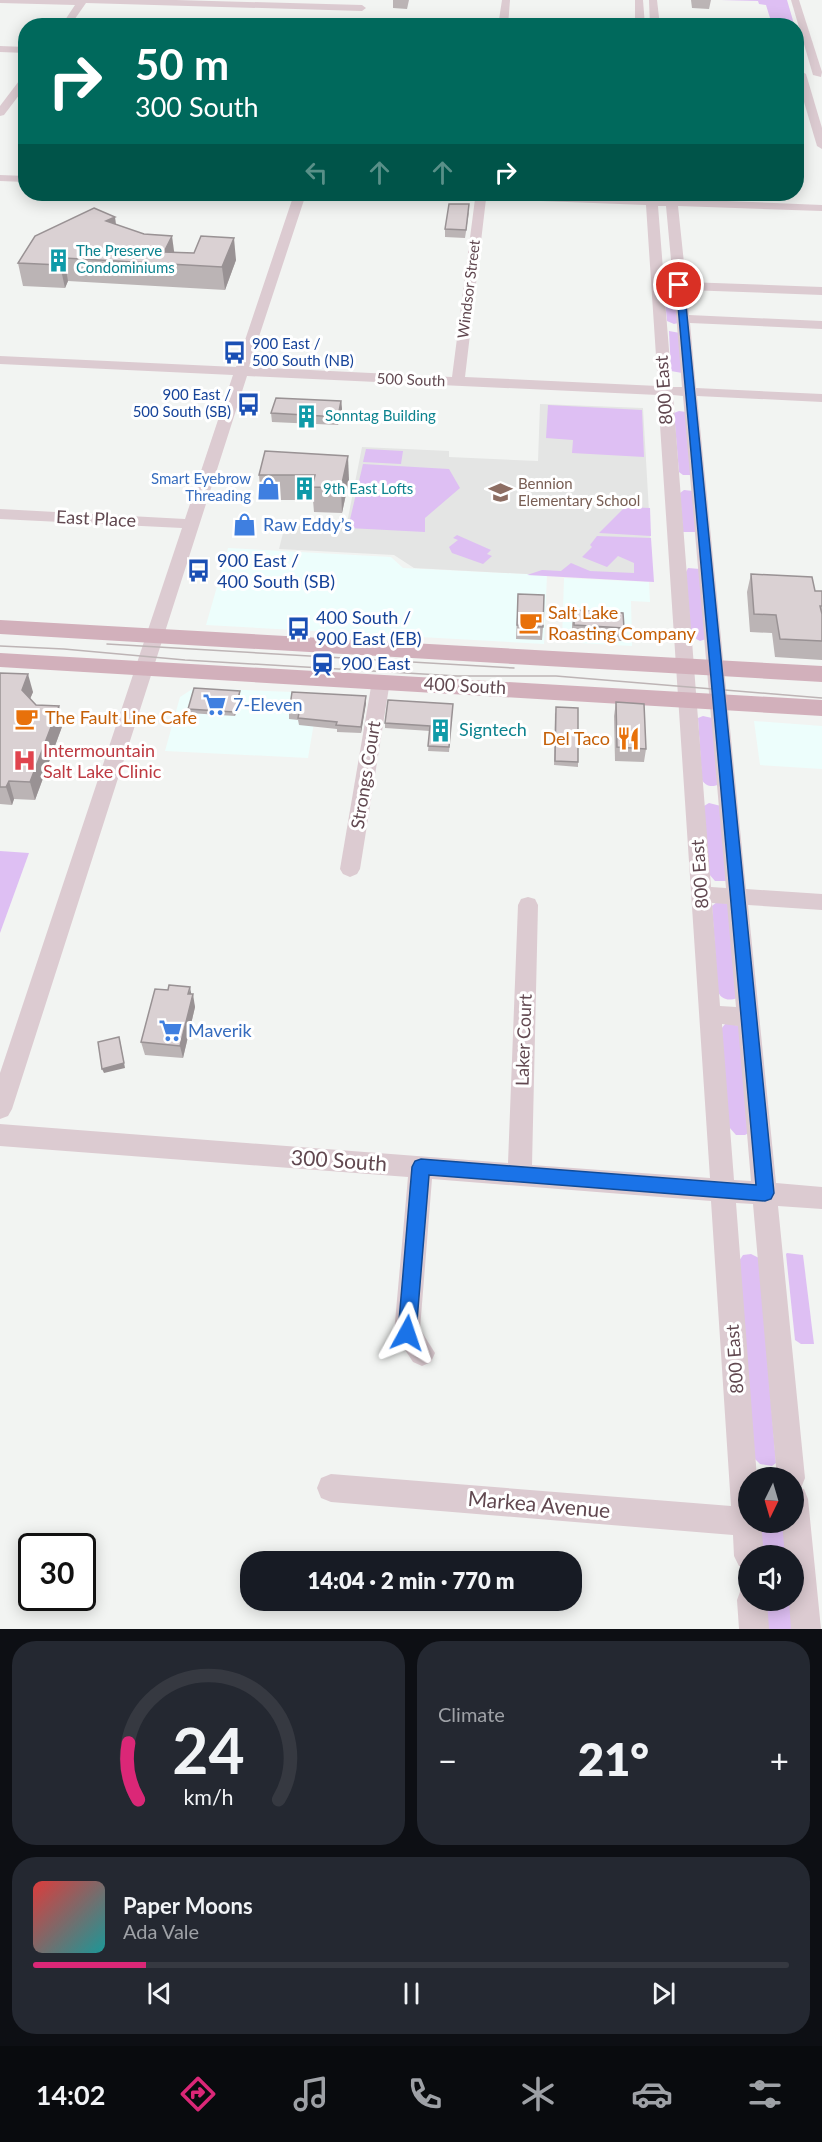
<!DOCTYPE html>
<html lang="en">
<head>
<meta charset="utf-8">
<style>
	body { margin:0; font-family:Lato,sans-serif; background:#242831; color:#f1f3f6; height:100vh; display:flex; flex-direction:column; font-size:22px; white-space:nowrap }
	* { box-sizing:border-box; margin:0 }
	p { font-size:20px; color:#9ea1a6 }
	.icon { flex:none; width:33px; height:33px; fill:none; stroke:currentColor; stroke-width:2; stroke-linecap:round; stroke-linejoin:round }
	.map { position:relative; height:1629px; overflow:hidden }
	.details { display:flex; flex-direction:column; gap:12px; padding:12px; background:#0d0f14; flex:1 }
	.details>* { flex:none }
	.guide { position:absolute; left:18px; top:18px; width:786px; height:183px; border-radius:24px; box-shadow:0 3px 15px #0003; background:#00695c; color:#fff; overflow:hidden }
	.needle { width:39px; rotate:185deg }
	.buttons { position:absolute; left:738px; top:1467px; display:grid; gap:12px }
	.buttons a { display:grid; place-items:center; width:66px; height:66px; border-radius:50%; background:#171b24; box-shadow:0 3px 15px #0003; font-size:30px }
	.speed { position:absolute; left:18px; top:1533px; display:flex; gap:12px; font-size:30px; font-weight:700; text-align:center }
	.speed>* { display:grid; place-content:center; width:78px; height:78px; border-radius:50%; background:#171b24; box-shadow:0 3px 15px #0003; line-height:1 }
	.speed .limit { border:3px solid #111; border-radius:9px; background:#fff; color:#111 }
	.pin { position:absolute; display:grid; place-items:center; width:51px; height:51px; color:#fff; margin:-26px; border:3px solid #fff; border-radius:50%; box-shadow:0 2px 6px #0007 }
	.me { position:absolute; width:66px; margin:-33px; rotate:5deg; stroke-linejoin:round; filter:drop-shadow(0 0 4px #0008) }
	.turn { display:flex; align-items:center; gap:21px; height:126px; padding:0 18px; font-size:27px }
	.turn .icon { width:78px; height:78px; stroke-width:2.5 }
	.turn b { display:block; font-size:42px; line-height:51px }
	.lanes { display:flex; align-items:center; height:57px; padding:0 18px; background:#0003; justify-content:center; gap:30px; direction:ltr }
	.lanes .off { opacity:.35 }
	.big { font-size:45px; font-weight:800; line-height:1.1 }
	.details .tile { flex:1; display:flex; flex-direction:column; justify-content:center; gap:9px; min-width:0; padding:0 21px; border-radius:24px; background:#242831 }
	.details .dial { align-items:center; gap:0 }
	.dial svg { height:156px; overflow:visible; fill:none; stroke:#363941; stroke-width:7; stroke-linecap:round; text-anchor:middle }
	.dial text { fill:#f1f3f6; stroke:none }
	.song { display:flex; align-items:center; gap:18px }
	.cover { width:72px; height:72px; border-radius:9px; background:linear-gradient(135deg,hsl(0 70% 55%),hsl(180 70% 35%)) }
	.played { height:6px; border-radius:3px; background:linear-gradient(90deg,#db2777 15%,#363941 15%) }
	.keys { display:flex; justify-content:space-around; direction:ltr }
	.heat { display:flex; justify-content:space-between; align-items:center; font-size:33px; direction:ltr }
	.details .tiles { flex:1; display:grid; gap:12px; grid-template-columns:1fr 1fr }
	.tile:last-child { grid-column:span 2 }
	.trip { position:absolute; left:240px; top:1551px; width:342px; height:60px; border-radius:24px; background:#171b24; box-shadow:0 3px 15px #0003; font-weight:800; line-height:60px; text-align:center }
	.tabs { display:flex; height:96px; justify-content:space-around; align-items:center; background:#090b0e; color:#9ea1a6 }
	.tabs .icon { width:42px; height:42px }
	.tabs .selected { color:#db2777 }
	.tabs b { font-size:27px; color:#f1f3f6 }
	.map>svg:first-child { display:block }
	.commercial { fill:#edfefc }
	.education { fill:#e4e5e4 }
	.green { fill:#debff3 }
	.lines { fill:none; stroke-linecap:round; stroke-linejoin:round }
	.minor { fill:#dccbd1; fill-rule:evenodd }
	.major { fill:#d2b0bb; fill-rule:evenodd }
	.tram { stroke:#bdb4b5; stroke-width:1.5 }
	.wall { fill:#bbb4b5 }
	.shaded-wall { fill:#999294 }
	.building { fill:#dad1d3; stroke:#999294; stroke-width:1.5 }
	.route { fill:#1a73e8; stroke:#114b97; stroke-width:1.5 }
	.labels { text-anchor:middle; stroke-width:6; stroke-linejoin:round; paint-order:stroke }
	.far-culture-label { font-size:15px; fill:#0d838f; stroke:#fff; text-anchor:start }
	.far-street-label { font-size:15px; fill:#614850; stroke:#fff }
	.far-transit-label { font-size:15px; fill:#164399; stroke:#fff; text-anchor:start }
	.far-shop-label { font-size:15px; fill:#366cbe; stroke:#fff; text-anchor:end }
	.far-education-label { font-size:15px; fill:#785e54; stroke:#fff; text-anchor:start }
	.street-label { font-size:18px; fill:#614850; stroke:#fff }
	.shop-label { font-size:18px; fill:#366cbe; stroke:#fff; text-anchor:start }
	.transit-label { font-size:18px; fill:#164399; stroke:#fff; text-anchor:start }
	.food-label { font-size:18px; fill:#c56008; stroke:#fff; text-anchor:start }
	.culture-label { font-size:18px; fill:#0d838f; stroke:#fff; text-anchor:start }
	.health-label { font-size:18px; fill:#be3a42; stroke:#fff; text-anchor:start }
	.near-street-label { font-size:21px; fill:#614850; stroke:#fff }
</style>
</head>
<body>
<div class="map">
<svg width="822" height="1629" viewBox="0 0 822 1629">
	<rect width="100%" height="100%" fill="#f2f4f2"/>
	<g class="commercial">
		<polygon points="228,548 391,557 403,568 547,575 544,644 206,625"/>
		<polygon points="564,578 649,582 650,602 631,601 632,646 562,642"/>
		<polygon points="194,688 319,693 308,758 165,751 180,697"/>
		<polygon points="754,721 822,726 822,769 760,765"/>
	</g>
	<polygon class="education" points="540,404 643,408 653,581 414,568 394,555 279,549 285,525 346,528 362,447 449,451 449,457 538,461"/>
	<g class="green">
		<polygon points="721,0 787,0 794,24 765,23 764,18 770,18 766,5 759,4 758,1"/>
		<polygon points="666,288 675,289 678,323 674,324 667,321 664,290"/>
		<polygon points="669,331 680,333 682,373 671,371"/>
		<polygon points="548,405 642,410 644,457 572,453 573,440 546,438"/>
		<polygon points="679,411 686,412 691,475 683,475 679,472 674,413"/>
		<polygon points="366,449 403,451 401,464 363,462"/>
		<polygon points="363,464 449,469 460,488 425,518 425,532 348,528"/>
		<polygon points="684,490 693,491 698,532 683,532 680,493"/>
		<polygon points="625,507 650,508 651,536 599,533"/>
		<polygon points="457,535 491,550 487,554 492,556 483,564 452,553 449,547 458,540 453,538"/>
		<polygon points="597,536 651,538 654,582 527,575 542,570 561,571 571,563 590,571 634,573 634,563 618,556 607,567 582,557 592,547 590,545"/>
		<polygon points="688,568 700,569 706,639 700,641 691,636 686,572"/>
		<path d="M 703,716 L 712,718 L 719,784 C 713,788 705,786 702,780 L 698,718 Z"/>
		<polygon points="709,803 721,806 726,881 715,881 709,874 704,806"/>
		<polygon points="0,851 29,853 0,933"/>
		<path d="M 717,902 L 729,904 L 737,998 C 729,1001 722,1000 718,992 L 712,906 Z"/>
		<polygon points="726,1023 739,1026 750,1132 745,1135 736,1135 729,1127 721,1029"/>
		<polygon points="787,1253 803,1255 814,1344 801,1344 795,1340 786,1254"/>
		<polygon points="751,1254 759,1258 776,1463 772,1466 760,1464 755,1459 739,1261 743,1255"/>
		<polygon points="758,1523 786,1523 789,1555 761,1555"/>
		<polygon points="764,1601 793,1601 795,1629 766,1629"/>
	</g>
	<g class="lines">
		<g class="minor">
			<polygon points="0,0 176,0 362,5 366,8 362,11 86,3 70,26 61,26 75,5 0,3"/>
			<polygon points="502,0 510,0 508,26 498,26"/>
			<polygon points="635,0 643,0 645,26 635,26"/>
			<polygon points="649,0 657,0 660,26 650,26"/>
			<polygon points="791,0 799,0 822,72 821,77 813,75"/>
			<polygon points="0,46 26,47 26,53 0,52"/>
			<polygon points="801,71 806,74 822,128 822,149 817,146 796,75 798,72"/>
			<polygon points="26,76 26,86 4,115 0,116 0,106 22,77"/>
			<polygon points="0,175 26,176 26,182 0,181"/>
			<path d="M 294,194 L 306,194 L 249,367 L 452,377 L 475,199 L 434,197 L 429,194 L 515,194 L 646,198 L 646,194 L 656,194 L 657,199 L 666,199 L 666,194 L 676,194 L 677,199 L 822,205 L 822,211 L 678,206 L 686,282 L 822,287 L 822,295 L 686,290 L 689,315 L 822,321 L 822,329 L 690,323 L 696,388 L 822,394 L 822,402 L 697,396 L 746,889 L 822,894 L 822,910 L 748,905 L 776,1183 L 822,1187 L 822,1209 L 778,1206 L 805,1478 L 801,1488 L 804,1489 L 808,1499 L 821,1629 L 791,1629 L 789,1600 L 794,1600 L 794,1556 L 785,1556 L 782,1522 L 794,1522 L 794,1478 L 777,1478 L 753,1204 L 736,1203 L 757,1478 L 748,1478 L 748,1522 L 761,1522 L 764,1556 L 748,1556 L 748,1570 L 739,1566 L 734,1556 L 733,1535 L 331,1502 L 321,1498 L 317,1488 L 321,1478 L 331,1474 L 731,1506 L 711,1201 L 432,1179 L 420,1329 L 435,1353 L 431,1362 L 422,1366 L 413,1362 L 394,1333 L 408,1177 L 0,1146 L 0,1124 L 508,1163 L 518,905 L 521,899 L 528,897 L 535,899 L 538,905 L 532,1165 L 710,1178 L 658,395 L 247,376 L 12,1109 L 8,1116 L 0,1119 L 0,1073 L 182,528 L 0,519 L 0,509 L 185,519 L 233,375 L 0,364 L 0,356 L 236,367 ZM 486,199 L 646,205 L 658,386 L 465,377 ZM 658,206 L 666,206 L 673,281 L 664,282 ZM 664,288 L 674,289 L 682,387 L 672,387 ZM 673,395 L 683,396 L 726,888 L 711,887 ZM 712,903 L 727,904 L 736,1007 L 720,1006 ZM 722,1024 L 738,1026 L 751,1181 L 734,1180 Z"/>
			<polygon points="381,675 387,677 390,681 360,869 357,874 350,877 343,874 340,869 372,681 375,677"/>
			<polygon points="748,1587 748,1600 767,1600 769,1629 739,1629 737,1600 741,1589"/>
		</g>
		<g class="major">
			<polygon points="0,620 822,666 822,682 0,634"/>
			<polygon points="0,653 822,700 822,716 0,667"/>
		</g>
		<g class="tram">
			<polyline points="107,644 514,668"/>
			<polyline points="0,646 64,649 185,660 457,676 556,676 822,698"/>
		</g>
	</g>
	<g class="wall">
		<polygon points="393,0 409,0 407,9 393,8"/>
		<polygon points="691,0 711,0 709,9 692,8"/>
		<polygon points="469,212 465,238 445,237 445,229"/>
		<polygon points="116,224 174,252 236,260 225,290 68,281 65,288 23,286 18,263"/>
		<polygon points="341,401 342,409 338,425 272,422 271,413"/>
		<polygon points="265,451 349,480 342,513 314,512 313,500 261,500 259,475"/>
		<polygon points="751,574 815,591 822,591 822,660 775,657 772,633 750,632 747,592"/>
		<polygon points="518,594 543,627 542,640 516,639"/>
		<polygon points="574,610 624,628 622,641 572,639 572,624"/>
		<polygon points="0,673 33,692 30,699 36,705 63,724 35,800 14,799 12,805 0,804"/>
		<polygon points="240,691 240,696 235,716 189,713 188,709"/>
		<polygon points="616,702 646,749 644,762 615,761 614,716"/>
		<polygon points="366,703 361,733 337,732 337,729 299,725 298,720 289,719 289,713"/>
		<polygon points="453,704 449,752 428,751 430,731 385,728 385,723"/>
		<polygon points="555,712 578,762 578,767 554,765"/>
		<polygon points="191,994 195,1007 183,1058 145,1055 141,1042"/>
	</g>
	<g class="shaded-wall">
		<polygon points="115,217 118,239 106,221"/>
		<polygon points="172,236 175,258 164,252"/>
		<polygon points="234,238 236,260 225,290 222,267"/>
		<polygon points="64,258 68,281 65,288 60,265"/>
		<polygon points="341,401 342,409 338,425 338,417"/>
		<polygon points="348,456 349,480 342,513 341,488"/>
		<polygon points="28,674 33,692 26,708 22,690"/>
		<polygon points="240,691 240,696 235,716 234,712"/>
		<polygon points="366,696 366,703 361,733 361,727"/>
		<polygon points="59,706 63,724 35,800 30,782"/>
		<polygon points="9,781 14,799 12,805 6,787"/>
		<polygon points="190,987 192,998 193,994 195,1007 183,1058 180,1046"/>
		<polygon points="120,1041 125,1068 104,1073 102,1069"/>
	</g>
	<g class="building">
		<polygon points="449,204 469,204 466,230 445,229"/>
		<polygon points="94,208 115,217 106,221 144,234 172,236 164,252 194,253 201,236 234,238 222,267 64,258 60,265 18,263 35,236"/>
		<polygon points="276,398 341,401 338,417 271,413"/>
		<polygon points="265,451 348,456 341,488 312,487 315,475 259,475"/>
		<polygon points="751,574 812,577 815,591 822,591 822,606 820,606 822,614 822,641 780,639 776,615 754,614"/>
		<polygon points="518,594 544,595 543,627 517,625"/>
		<polygon points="574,610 623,613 624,628 574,625"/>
		<polygon points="0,673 28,674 22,690 36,705 59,706 30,782 9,781 6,787 0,787"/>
		<polygon points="194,688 240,691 234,712 188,709"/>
		<polygon points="292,692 366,696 361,727 336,725 337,722 298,718 299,713 289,713"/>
		<polygon points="388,700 453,704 449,747 428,746 430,726 385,723"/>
		<polygon points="616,702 644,704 646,749 617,747"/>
		<polygon points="556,707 578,708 578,762 555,761"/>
		<polygon points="169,985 190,987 188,994 193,994 180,1046 141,1042 155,989 168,990"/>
		<polygon points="119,1037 124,1063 102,1069 98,1042"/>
	</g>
	<polygon class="route" points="676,283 684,285 774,1193 771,1199 765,1201 429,1175 416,1333 414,1339 407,1342 401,1339 398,1333 412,1167 415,1161 421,1159 756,1185"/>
	<defs>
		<symbol id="building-bare" viewBox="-9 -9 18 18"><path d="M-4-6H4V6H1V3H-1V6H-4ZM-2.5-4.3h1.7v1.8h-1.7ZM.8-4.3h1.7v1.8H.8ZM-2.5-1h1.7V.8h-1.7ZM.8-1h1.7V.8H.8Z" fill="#0f9aa8" stroke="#fff" stroke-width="2.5" paint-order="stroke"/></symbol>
		<symbol id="bus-bare" viewBox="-9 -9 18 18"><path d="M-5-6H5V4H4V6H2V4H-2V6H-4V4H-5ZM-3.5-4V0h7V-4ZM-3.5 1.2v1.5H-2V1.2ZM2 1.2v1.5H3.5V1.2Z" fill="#1a4fb4" stroke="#fff" stroke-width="2.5" paint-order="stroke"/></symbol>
		<symbol id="shop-bare" viewBox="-9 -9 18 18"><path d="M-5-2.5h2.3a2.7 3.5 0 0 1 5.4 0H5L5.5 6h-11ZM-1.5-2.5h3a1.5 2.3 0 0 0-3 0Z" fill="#3f7fe0" stroke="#fff" stroke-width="2.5" paint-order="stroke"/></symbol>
		<symbol id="school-bare" viewBox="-9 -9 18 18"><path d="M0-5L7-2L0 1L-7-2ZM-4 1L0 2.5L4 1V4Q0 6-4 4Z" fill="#8d6e63" stroke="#fff" stroke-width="2.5" paint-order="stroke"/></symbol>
		<symbol id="cafe-bare" viewBox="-9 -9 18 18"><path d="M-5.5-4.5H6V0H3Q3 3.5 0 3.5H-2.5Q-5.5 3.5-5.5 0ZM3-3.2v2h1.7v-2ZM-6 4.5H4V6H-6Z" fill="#e8710a" stroke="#fff" stroke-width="2.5" paint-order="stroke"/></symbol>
		<symbol id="station-bare" viewBox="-9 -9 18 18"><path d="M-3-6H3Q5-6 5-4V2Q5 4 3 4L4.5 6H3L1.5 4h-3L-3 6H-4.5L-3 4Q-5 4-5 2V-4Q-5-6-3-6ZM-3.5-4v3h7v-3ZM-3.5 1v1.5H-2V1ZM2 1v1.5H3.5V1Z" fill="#1a4fb4" stroke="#fff" stroke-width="2.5" paint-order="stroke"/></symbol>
		<symbol id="supermarket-bare" viewBox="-9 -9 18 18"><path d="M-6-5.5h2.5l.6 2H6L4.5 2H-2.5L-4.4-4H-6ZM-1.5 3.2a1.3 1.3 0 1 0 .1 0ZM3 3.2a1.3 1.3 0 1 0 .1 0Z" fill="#3f7fe0" stroke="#fff" stroke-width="2.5" paint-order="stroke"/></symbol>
		<symbol id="restaurant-bare" viewBox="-9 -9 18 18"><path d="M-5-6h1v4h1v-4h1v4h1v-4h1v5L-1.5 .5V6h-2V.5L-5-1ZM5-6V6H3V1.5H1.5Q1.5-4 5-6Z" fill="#e8710a" stroke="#fff" stroke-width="2.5" paint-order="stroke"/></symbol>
		<symbol id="hospital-bare" viewBox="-9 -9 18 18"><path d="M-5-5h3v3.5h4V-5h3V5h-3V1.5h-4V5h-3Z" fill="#e0444e" stroke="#fff" stroke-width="2.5" paint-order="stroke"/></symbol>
	</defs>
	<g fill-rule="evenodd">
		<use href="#building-bare" x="42" y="244" width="33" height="33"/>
		<use href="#bus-bare" x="218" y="336" width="33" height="33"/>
		<use href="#bus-bare" x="232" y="388" width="33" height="33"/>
		<use href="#building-bare" x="290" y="400" width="33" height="33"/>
		<use href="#shop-bare" x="252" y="472" width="33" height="33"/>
		<use href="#building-bare" x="288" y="472" width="33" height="33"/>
		<use href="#school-bare" x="484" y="476" width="33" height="33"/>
		<use href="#shop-bare" x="228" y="508" width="33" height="33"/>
		<use href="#bus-bare" x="182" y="554" width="33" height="33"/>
		<use href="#cafe-bare" x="514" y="606" width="33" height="33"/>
		<use href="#bus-bare" x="282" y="612" width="33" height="33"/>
		<use href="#station-bare" x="306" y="648" width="33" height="33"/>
		<use href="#supermarket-bare" x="198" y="688" width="33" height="33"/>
		<use href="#cafe-bare" x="10" y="702" width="33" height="33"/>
		<use href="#building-bare" x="424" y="714" width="33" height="33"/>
		<use href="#restaurant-bare" x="612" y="722" width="33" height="33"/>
		<use href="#hospital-bare" x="8" y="744" width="33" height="33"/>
		<use href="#supermarket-bare" x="154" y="1014" width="33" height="33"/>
	</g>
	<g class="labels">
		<g class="far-culture-label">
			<text x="76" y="256">The Preserve<tspan x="76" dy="17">Condominiums</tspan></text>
			<text x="325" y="421">Sonntag Building</text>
			<text x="323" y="494">9th East Lofts</text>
		</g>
		<g class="far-street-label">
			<text transform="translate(469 289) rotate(-83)" y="5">Windsor Street</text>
			<text transform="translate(411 380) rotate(2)" y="5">500 South</text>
		</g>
		<g class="far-transit-label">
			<text x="252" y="349">900 East /<tspan x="252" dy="17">500 South (NB)</tspan></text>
			<text x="231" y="400" text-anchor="end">900 East /<tspan x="231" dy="17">500 South (SB)</tspan></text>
		</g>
		<g class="far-shop-label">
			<text x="251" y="484">Smart Eyebrow<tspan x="251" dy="17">Threading</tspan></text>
		</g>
		<g class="far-education-label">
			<text x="518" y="489">Bennion<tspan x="518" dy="17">Elementary School</tspan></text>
		</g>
		<g class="street-label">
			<text transform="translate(664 390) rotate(-94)" y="6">800 East</text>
			<text transform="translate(96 519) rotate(3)" y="6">East Place</text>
			<text transform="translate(465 686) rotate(3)" y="6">400 South</text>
			<text transform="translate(366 775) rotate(-81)" y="6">Strongs Court</text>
			<text transform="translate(700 874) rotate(-94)" y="6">800 East</text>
			<text transform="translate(524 1040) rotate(-88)" y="6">Laker Court</text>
			<text transform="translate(735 1359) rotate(-94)" y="6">800 East</text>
		</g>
		<g class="shop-label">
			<text x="263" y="531">Raw Eddy’s</text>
			<text x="233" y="711">7-Eleven</text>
			<text x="188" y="1037">Maverik</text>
		</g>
		<g class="transit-label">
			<text x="217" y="567">900 East /<tspan x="217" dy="21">400 South (SB)</tspan></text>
			<text x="316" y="624">400 South /<tspan x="316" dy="21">900 East (EB)</tspan></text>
			<text x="341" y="670">900 East</text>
		</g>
		<g class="food-label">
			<text x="548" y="619">Salt Lake<tspan x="548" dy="21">Roasting Company</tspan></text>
			<text x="45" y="724">The Fault Line Cafe</text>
			<text x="610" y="745" text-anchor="end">Del Taco</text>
		</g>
		<g class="culture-label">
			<text x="459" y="736">Signtech</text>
		</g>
		<g class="health-label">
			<text x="43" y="757">Intermountain<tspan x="43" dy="21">Salt Lake Clinic</tspan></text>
		</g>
		<g class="near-street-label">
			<text transform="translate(339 1161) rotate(4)" y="7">300 South</text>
			<text transform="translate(539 1505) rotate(5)" y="7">Markea Avenue</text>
		</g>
	</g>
</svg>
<div class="buttons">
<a><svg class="needle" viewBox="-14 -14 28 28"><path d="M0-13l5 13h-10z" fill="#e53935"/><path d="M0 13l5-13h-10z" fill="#9ea1a6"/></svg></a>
<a><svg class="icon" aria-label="sound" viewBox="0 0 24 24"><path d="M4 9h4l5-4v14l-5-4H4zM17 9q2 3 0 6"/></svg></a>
</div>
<div class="speed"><div class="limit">30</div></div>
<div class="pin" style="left:679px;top:285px;background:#d93025"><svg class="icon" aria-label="arrive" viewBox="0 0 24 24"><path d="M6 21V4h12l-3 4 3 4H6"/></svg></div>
<svg class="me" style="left:407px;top:1333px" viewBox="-20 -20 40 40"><path d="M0-17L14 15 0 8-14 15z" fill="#1a73e8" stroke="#fff" stroke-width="4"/></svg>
<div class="trip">14:04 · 2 min · 770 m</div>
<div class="guide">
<div class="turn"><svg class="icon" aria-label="right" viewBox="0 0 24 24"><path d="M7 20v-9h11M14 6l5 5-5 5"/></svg><div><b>50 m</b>300 South</div></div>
<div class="lanes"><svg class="icon off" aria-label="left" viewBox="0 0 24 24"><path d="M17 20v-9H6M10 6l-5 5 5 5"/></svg><svg class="icon off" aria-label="ahead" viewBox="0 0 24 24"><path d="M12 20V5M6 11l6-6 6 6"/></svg><svg class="icon off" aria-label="ahead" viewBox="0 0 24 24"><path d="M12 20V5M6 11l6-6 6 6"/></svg><svg class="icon" aria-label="right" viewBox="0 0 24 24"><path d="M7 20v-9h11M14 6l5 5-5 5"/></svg></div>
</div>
</div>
<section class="details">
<div class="tiles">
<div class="tile dial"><svg viewBox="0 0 100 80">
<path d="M14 69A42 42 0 1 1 86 69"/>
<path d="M14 69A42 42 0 0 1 9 40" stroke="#db2777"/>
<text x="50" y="56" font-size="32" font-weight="700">24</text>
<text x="50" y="72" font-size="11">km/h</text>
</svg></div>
<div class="tile"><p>Climate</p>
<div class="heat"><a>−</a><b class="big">21°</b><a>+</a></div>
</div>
<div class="tile">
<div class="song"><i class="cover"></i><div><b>Paper Moons</b><p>Ada Vale</p></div></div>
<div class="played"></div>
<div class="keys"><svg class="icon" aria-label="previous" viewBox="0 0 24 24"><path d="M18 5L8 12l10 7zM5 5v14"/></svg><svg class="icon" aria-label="pause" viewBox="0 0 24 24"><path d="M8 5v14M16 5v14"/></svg><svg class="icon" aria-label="next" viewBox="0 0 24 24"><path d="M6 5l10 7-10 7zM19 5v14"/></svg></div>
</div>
</div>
</section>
<nav class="tabs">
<b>14:02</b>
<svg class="icon selected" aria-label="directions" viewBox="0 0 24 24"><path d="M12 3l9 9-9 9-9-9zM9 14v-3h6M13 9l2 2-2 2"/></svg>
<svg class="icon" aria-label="music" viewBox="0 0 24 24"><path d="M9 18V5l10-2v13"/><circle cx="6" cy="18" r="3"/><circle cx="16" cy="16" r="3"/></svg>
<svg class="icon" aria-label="phone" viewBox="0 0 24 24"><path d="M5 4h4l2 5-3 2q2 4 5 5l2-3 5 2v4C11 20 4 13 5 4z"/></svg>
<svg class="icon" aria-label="climate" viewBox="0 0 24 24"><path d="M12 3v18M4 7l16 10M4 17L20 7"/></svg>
<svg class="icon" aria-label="car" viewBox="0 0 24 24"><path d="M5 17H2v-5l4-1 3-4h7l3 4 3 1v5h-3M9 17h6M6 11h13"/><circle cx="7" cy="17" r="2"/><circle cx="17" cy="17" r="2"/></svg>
<svg class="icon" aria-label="filters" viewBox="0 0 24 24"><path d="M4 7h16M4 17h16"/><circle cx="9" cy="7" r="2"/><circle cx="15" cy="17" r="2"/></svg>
</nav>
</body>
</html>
